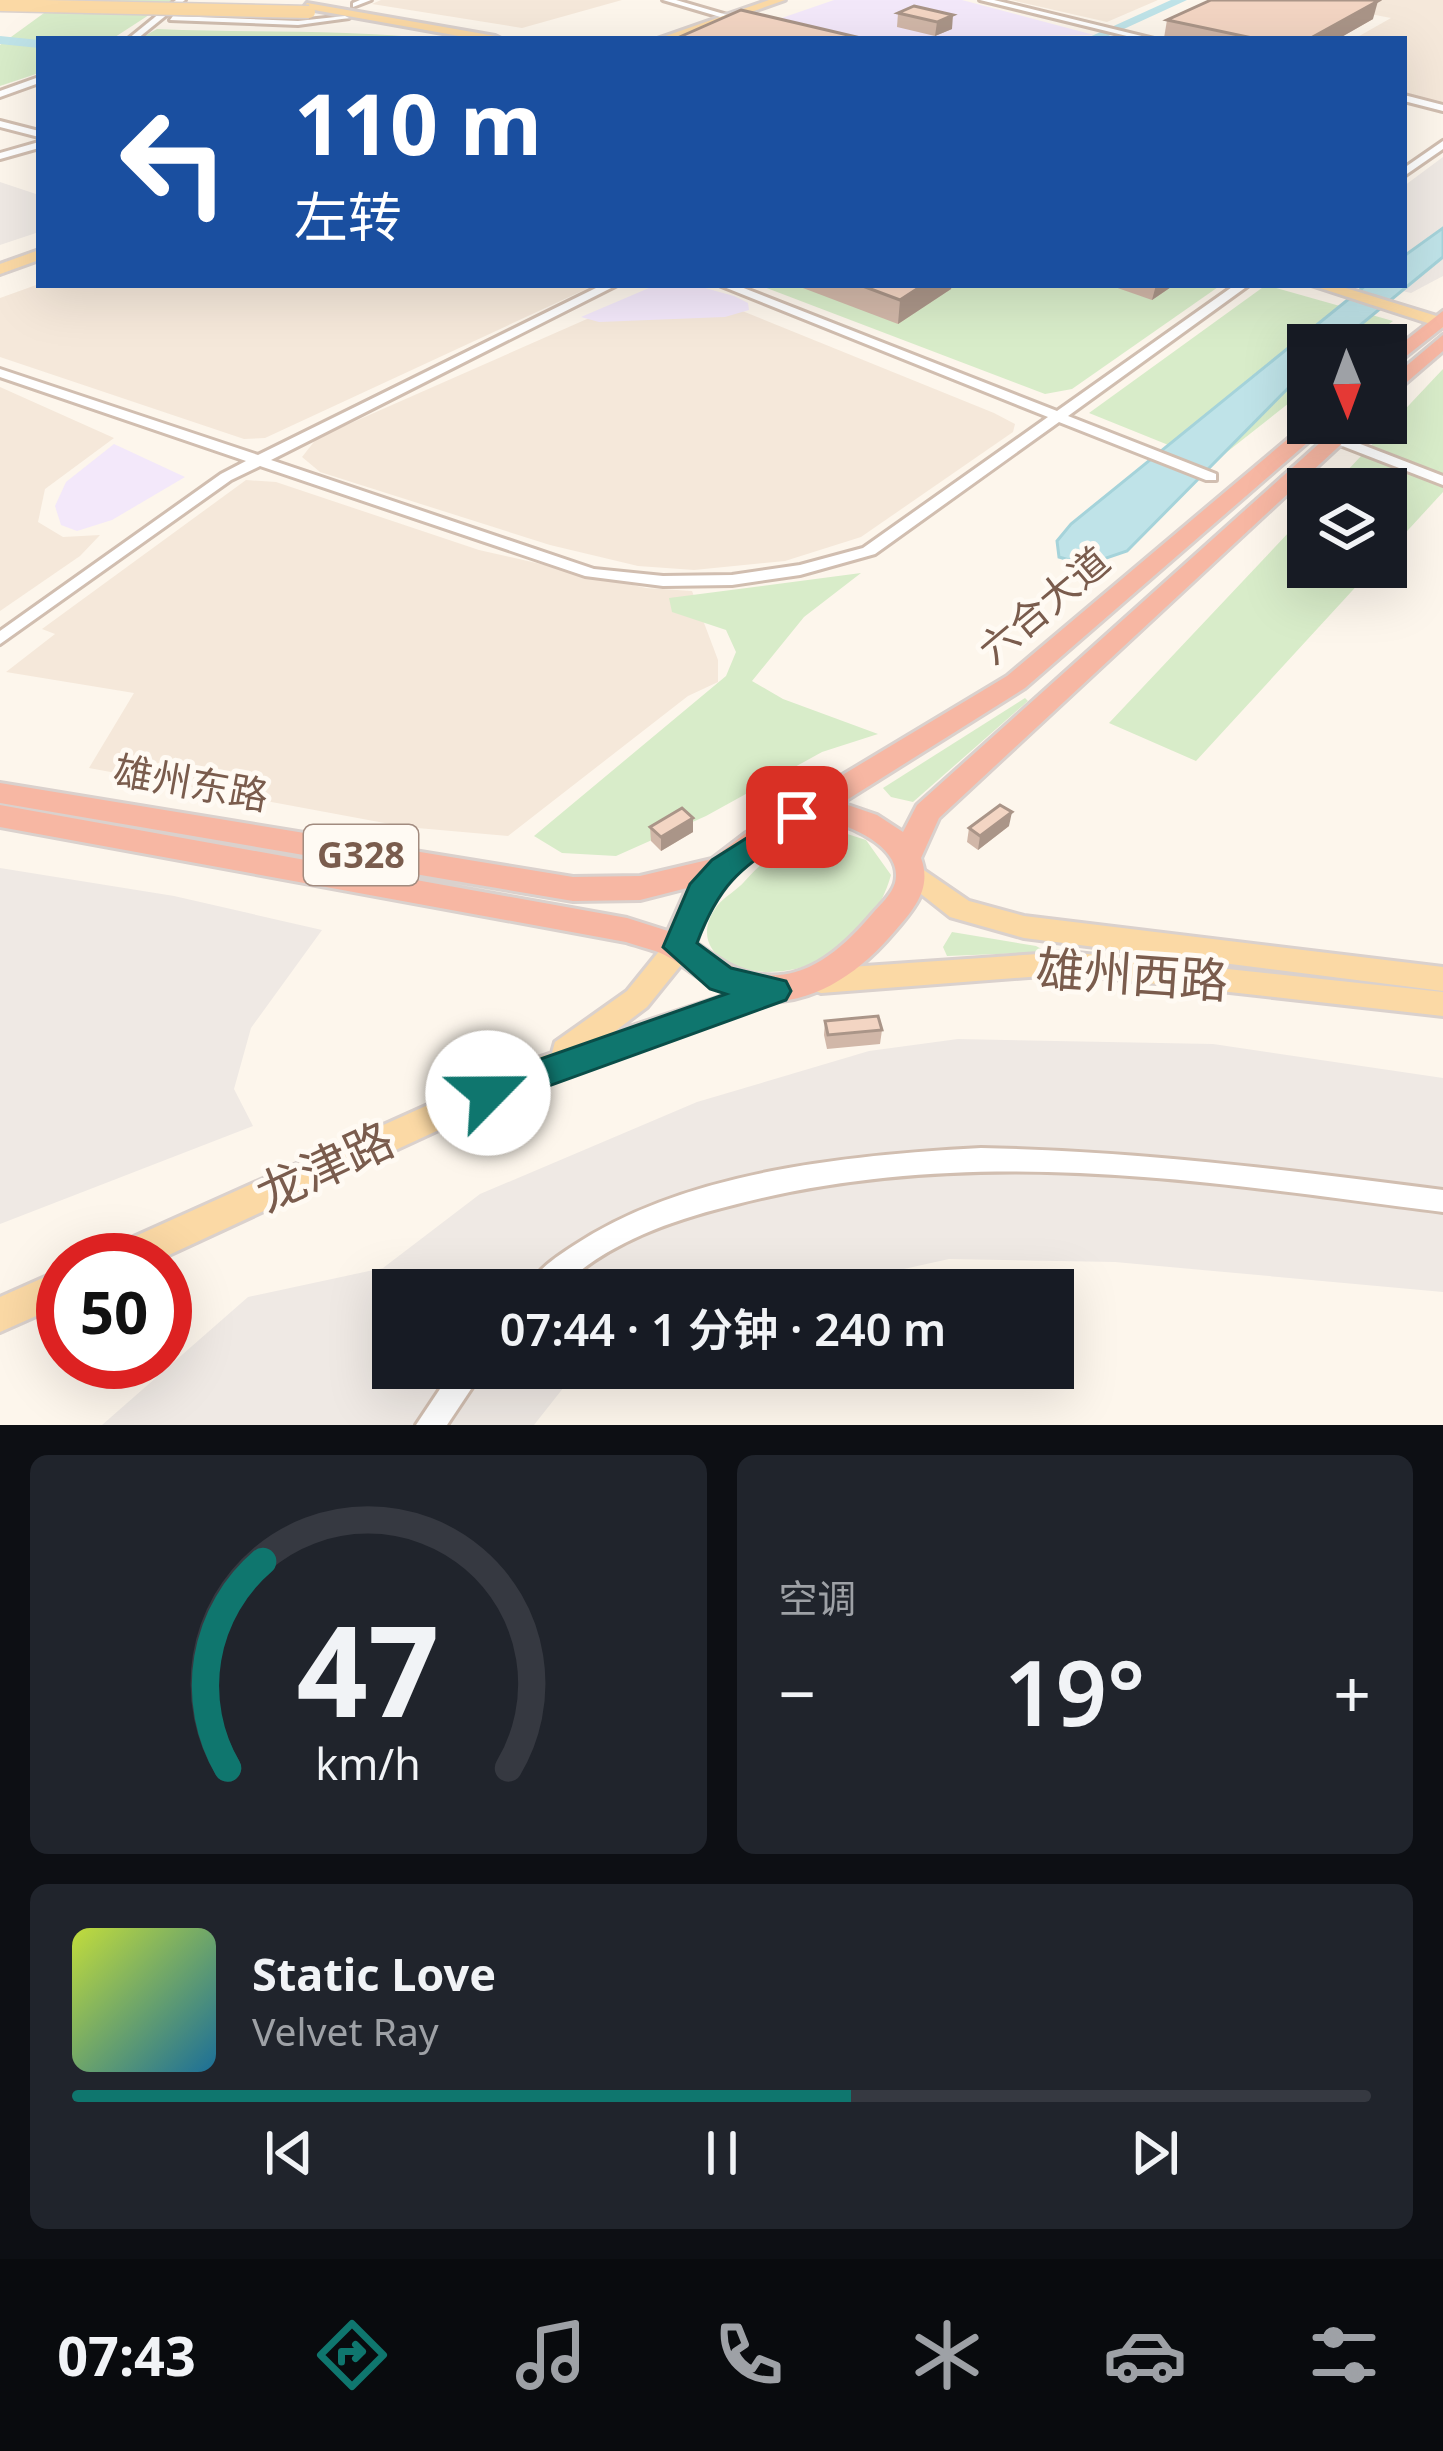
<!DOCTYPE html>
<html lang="zh">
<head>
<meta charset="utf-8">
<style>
	body { margin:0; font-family:"Noto Sans","Noto Sans SC",sans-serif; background:#20242c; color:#f1f3f6; height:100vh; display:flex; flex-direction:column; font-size:45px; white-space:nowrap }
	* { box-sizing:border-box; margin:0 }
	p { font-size:39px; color:#9ea1a6 }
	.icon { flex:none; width:66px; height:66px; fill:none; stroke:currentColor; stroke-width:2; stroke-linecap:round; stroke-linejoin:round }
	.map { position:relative; height:1425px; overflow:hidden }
	.side { display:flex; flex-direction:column; gap:30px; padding:30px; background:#0d0f14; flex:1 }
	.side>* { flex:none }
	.top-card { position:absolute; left:36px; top:36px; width:1371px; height:252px; border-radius:0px; box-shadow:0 12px 48px #0002; background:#1a4fa0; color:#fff; overflow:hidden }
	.needle { width:78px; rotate:179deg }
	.buttons { position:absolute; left:1287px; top:324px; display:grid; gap:24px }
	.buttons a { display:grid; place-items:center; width:120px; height:120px; border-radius:0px; background:#171b24; box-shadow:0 12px 48px #0002; font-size:60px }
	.speed { position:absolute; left:36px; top:1233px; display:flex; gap:24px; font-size:60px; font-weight:700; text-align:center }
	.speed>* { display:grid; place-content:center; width:156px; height:156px; border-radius:50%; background:#171b24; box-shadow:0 12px 48px #0002; line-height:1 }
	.speed .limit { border:18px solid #d22; background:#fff; color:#111 }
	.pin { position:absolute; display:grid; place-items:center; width:102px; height:102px; color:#fff; margin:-51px; border-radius:24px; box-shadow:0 6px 18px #0006 }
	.me { position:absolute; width:132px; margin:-66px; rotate:67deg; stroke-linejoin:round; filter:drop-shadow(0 0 9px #0008) }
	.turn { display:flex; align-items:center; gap:42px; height:252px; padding:0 60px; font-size:54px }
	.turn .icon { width:156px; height:156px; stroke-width:2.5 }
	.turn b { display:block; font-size:84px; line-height:102px }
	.big { font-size:90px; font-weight:600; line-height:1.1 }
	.side .widget { flex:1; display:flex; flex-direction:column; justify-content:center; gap:18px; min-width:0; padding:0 42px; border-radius:18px; background:#20242c }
	.side .dial { align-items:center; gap:0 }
	.dial svg { height:312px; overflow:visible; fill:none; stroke:#363941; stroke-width:7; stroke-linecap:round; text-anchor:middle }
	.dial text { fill:#f1f3f6; stroke:none }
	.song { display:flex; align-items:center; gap:36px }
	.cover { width:144px; height:144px; border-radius:18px; background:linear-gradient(135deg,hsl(70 70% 55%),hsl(200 70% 35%)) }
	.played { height:12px; border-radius:6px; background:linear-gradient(90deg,#0f766e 60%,#363941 60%) }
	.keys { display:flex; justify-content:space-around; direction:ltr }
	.heat { display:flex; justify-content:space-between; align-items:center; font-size:66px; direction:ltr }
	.side .tiles { flex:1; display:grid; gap:30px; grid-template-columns:1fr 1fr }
	.widget:last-child { grid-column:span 2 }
	.trip { position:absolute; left:372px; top:1269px; width:702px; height:120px; border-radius:0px; background:#171b24; box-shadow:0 12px 48px #0002; font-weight:600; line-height:120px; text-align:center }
	.tabs { display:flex; height:192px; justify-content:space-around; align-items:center; background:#090b0e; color:#9ea1a6 }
	.tabs .icon { width:84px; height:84px }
	.tabs .on { color:#0f766e }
	.tabs b { font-size:54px; color:#f1f3f6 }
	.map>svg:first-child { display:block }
	.residential { fill:#f5e8da }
	.industrial { fill:#efe9e4 }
	.education { fill:#f3e8fa }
	.green { fill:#d8ecc9 }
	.water { fill:#bfe3e8; stroke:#a5d3da; stroke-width:3 }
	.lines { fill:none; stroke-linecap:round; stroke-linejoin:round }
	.river { fill:#bfe3e8; fill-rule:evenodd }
	.minor-casing { stroke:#d1beb0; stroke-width:6 }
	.major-casing { stroke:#dad1cd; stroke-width:6 }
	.highway-casing { stroke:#dad1cd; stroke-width:6 }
	.minor { fill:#fff; fill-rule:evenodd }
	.major { fill:#fbd9a5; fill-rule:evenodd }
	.highway { fill:#f7b7a3; fill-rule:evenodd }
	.major-bridge-casing { stroke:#dad1cd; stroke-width:15; stroke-linecap:butt }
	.major-bridge { stroke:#fbd9a5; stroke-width:12 }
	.wall { fill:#d1b7a8 }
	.shaded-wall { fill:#aa9588 }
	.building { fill:#f3d5c3; stroke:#aa9588; stroke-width:3 }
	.route { fill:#0f766e; stroke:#0a4d48; stroke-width:3 }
	.labels { text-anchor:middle; stroke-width:10; stroke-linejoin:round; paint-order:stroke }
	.shield { fill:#fffaf3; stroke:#a28b7f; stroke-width:3 }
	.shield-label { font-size:36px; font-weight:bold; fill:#7a5c4d }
	.street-label { font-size:39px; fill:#7a5c4d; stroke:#fffaf3 }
	.near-street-label { font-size:48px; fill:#7a5c4d; stroke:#fffaf3 }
</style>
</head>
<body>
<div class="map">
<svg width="1443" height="1425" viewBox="0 0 1443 1425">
	<rect width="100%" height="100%" fill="#fdf6ec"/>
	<g class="residential">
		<polygon points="381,0 622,0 522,28 372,4"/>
		<polygon points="1011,0 1158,0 1107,22"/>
		<polygon points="1297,0 1443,0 1443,103 1404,94 1404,39 1354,39 1391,18"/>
		<polygon points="39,284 39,285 595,285 265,438 244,439 0,357 0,298"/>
		<polygon points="662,286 720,302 994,413 1015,424 1013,432 861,537 785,561 694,570 638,566 550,545 320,472 302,457 317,438"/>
		<polygon points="0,387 114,438 45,489 38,522 63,537 100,535 80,556 0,611"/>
		<polygon points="246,480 276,482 479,550 646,588 692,591 718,660 718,682 688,696 508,836 406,827 89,768 134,693 6,672 55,634 42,629"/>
	</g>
	<g class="industrial">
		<polygon points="1443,157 1443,276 1411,293 1376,285 1404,285 1404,186"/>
		<polygon points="0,182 39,195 39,232 0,245"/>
		<polygon points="0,868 174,896 322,930 251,1028 234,1089 253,1126 0,1224"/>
		<polygon points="958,1039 1213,1044 1443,1078 1443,1292 1115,1262 949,1259 809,1290 393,1290 393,1368 579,1368 534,1425 102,1425 248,1297 383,1268 480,1194 697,1102 869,1051"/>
	</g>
	<g class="education">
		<polygon points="834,0 962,0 1094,35 841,39 773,21"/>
		<polygon points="656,285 694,285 734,296 748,303 749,310 725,317 599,322 581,317"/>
		<polygon points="114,444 185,477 112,520 77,531 61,525 55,506 66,482"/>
	</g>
	<g class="green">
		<polygon points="62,0 172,0 112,39 39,39 39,73 0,86 0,45"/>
		<path d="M 157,29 C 252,33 344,29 438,39 L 139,39 Z"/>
		<polygon points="759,285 1221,285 1072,389 1045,394"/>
		<polygon points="1266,285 1393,321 1362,345 1308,345 1308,388 1213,463 1089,413"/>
		<polygon points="1443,369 1443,492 1386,554 1386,489 1330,489"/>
		<polygon points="1308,512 1308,567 1374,567 1196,761 1109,723"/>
		<polygon points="861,573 804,617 752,681 783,699 878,734 822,752 706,816 616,856 562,853 534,836 726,676 736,652 726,630 672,612 669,598"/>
		<polygon points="1025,698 1028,701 913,802 891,797 883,788"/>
		<path d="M 838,831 L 866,840 L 891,875 C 850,1017 662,981 717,906 C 724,897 737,890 744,882 C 772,851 796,835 838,831 Z"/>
		<polygon points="952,932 1036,946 1047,952 947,956 943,947"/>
	</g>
	<polygon class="water" points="1443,228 1443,257 1336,345 1308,345 1308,368 1127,551 1086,565 1059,557 1057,541 1071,524 1366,285 1404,285 1404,256"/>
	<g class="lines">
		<g class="river">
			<polygon points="1171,0 1187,0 1102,39 1085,39"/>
			<polygon points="0,36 39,40 39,48 0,44"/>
		</g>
		<defs>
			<g id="minor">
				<polygon points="176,0 185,0 137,39 128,39"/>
				<polygon points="360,0 371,0 353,7 353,3"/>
				<polygon points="663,0 676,0 751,22 744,24"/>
				<polygon points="980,0 994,0 1154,39 1139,39"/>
				<polygon points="173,16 298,21 345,16 349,18 298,25 170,20"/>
				<polygon points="39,77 39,83 0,97 0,91"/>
				<polygon points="1404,95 1443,105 1443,111 1404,101"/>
				<polygon points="0,121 39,131 39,137 0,127"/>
				<polygon points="1443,141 1443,149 1404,176 1404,168"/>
				<polygon points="39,142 39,148 0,159 0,153"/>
				<polygon points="602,285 617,285 271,460 594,569 663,576 732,575 800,565 863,548 1048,417 719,285 736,285 1057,411 1235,285 1249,285 1068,416 1216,474 1216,480 1206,480 1059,422 875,554 800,575 732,585 663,586 585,576 260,466 231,480 0,644 0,631 221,474 246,461 0,377 0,369 258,455"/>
				<polygon points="1337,435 1443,476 1443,485 1332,442 1332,436"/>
				<path d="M 981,1148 C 1136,1151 1289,1170 1443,1190 L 1443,1212 C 1204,1181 975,1143 737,1204 C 672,1220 607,1242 558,1290 L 527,1290 C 535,1271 556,1257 573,1246 C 685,1171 850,1155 981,1148 Z"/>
				<polygon points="454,1368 485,1368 447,1425 416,1425"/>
			</g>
			<g id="major">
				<polygon points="769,0 785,0 674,39 657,39"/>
				<polygon points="307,3 495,36 501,39 476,39 303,8"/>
				<polygon points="39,250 39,260 0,274 0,264"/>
				<polygon points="1311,285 1336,285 1443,318 1443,328"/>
				<polygon points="912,862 969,901 1024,916 1443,967 1443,991 1024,938 950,917 902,879 899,872 902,865"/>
				<polygon points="679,936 689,939 693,947 689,955 647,1007 614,1032 774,979 784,983 789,991 784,999 538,1084 158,1260 104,1260 109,1248 517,1065 552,1053 555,1042 627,991 669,939"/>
				<polygon points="1068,952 1443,992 1443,1016 1068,974 821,993 811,989 806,981 811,973 821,969"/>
				<polygon points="63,1269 63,1304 0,1332 0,1297"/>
			</g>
			<g id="highway">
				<polygon points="1443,311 1443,327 1386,372 1386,356"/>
				<polygon points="1443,335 1443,351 1386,400 1386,383"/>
				<path d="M 1308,422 L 1330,423 L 1025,688 L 842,803 L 877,815 L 903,832 L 917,805 L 1342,423 L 1364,423 L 939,818 L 921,858 C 932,888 915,908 895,931 C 853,981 792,1020 725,992 C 704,984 689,969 670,958 C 658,950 640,947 626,942 L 0,827 L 0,805 L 627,918 L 668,931 L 687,888 L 640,900 L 573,901 L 0,803 L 0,783 L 573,877 L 640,876 L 712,859 L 746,833 L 1007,676 ZM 827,820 C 854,827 904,849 895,883 C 892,894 880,905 873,913 C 845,946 809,980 763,975 C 737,973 717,958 696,943 C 716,880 764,839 827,820 Z"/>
			</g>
		</defs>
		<use href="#minor" class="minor-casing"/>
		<use href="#major" class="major-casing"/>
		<use href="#highway" class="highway-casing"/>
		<use href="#minor" class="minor"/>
		<use href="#major" class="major"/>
		<use href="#highway" class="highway"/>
		<defs>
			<polyline id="major-bridge" points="0,5 309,12"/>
		</defs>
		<use href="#major-bridge" class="major-bridge-casing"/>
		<use href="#major-bridge" class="major-bridge"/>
	</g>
	<g class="wall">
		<polygon points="914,6 952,29 935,36 897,27 898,13"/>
		<polygon points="1373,19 1338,39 1164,38 1167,20"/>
		<polygon points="795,285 952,285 951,289 898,324"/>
		<polygon points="1109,285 1174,285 1152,300"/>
		<polygon points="693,818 693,832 661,851 651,841 650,827"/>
		<polygon points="1009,826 978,850 967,842 969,828"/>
		<polygon points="825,1021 882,1030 880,1044 827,1049 824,1035"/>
	</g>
	<g class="shaded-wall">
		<polygon points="1378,1 1373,19 1338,39 1309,39"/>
		<polygon points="953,15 952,29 935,36 937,22"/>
		<polygon points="923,285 952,285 951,289 898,324 900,300"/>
		<polygon points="1156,285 1174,285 1152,300"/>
		<polygon points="1012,812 1009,826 978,850 980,836"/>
		<polygon points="693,818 693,832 661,851 661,837"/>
	</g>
	<g class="building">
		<polygon points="1211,0 1373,0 1378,1 1309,39 1257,39 1167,20"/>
		<polygon points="914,6 953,15 937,22 898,13"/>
		<polygon points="741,10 865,39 675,39"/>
		<polygon points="860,285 923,285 900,300"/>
		<polygon points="1000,805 1012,812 980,836 969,828"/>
		<polygon points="682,808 693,818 661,837 650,827"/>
		<polygon points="878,1016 882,1030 828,1035 825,1021"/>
	</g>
	<path class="route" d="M 797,806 L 812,817 L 807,824 C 748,866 724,872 697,943 L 731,968 L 786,981 L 791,991 L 786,1000 L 488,1108 L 475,1103 L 470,1093 L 475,1082 L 726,994 L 710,989 L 663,947 L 690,884 L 712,860 Z"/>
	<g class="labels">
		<rect class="shield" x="304" y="825" width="114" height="60" rx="9"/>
		<g class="shield-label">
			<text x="361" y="868">G328</text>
		</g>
		<g class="street-label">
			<text transform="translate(1044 605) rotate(-40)" y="14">六合大道</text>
			<text transform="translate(191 783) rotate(10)" y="14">雄州东路</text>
		</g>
		<g class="near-street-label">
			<text transform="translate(1132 975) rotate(4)" y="17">雄州西路</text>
			<text transform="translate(325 1167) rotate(-25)" y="17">龙津路</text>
		</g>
	</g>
</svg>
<div class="buttons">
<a><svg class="needle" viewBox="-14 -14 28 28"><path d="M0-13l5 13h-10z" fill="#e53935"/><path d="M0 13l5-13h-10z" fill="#9ea1a6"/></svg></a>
<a><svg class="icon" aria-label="layers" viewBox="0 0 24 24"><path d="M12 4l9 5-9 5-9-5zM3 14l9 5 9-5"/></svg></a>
</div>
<div class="speed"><div class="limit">50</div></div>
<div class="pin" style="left:797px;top:817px;background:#d93025"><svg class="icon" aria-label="arrive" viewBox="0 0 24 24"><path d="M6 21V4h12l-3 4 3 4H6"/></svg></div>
<svg class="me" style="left:488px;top:1093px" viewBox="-20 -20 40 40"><circle r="19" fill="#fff"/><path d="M0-13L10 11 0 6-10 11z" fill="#0f766e"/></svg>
<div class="trip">07:44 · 1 分钟 · 240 m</div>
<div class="top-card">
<div class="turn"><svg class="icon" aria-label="left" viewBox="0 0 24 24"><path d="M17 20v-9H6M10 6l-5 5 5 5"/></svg><div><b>110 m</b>左转</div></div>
</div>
</div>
<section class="side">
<div class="tiles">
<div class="widget dial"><svg viewBox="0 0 100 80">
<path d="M14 69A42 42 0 1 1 86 69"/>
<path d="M14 69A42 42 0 0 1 23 16" stroke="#0f766e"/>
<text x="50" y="56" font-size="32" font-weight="700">47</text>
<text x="50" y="72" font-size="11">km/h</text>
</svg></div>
<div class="widget"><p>空调</p>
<div class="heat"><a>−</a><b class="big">19°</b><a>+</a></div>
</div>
<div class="widget">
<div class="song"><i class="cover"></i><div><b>Static Love</b><p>Velvet Ray</p></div></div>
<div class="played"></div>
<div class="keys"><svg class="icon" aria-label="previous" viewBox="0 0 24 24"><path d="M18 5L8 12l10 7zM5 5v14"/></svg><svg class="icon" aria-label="pause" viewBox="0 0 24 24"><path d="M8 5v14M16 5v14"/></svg><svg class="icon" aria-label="next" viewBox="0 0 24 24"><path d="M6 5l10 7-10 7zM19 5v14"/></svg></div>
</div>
</div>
</section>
<nav class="tabs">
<b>07:43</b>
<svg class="icon on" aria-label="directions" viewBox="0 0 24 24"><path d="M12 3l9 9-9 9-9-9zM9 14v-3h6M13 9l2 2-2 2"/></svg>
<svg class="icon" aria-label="music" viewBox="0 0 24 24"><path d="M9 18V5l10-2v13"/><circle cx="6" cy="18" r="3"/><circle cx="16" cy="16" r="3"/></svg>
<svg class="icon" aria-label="phone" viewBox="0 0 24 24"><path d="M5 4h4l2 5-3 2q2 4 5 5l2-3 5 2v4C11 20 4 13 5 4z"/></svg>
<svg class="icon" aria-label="climate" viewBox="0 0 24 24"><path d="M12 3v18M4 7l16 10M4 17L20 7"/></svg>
<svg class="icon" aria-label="car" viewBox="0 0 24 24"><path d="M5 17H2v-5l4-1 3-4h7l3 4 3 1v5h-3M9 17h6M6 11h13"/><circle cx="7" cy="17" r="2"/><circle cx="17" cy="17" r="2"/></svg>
<svg class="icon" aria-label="filters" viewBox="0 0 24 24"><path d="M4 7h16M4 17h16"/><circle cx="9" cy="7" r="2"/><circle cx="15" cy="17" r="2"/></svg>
</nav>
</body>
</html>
